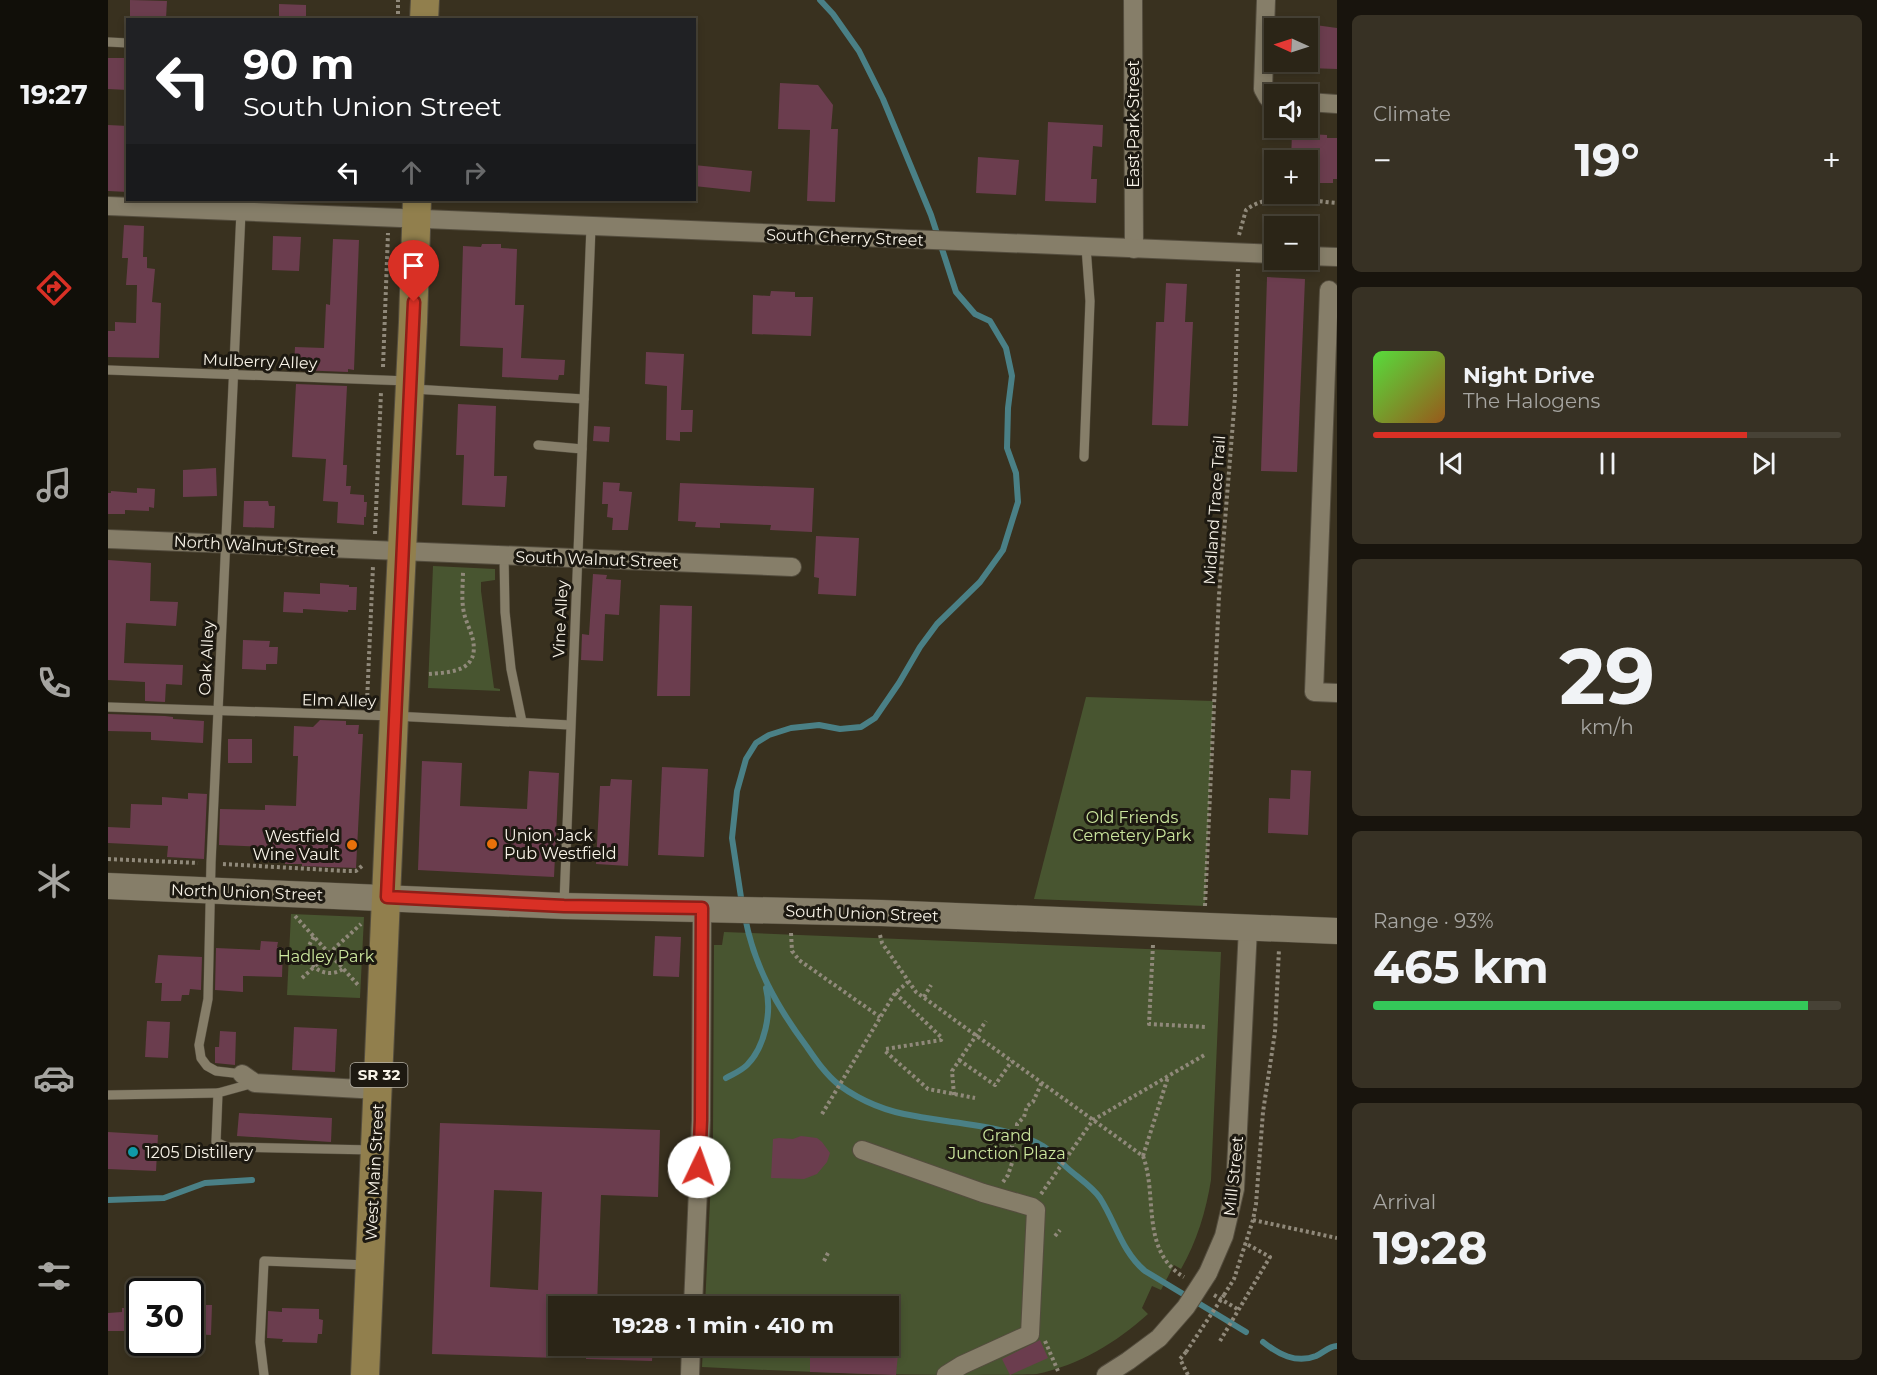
<!DOCTYPE html>
<html lang="en">
<head>
<meta charset="utf-8">
<style>
	body { margin:0; font-family:Montserrat,sans-serif; background:#373124; color:#f1f3f6; height:100vh; display:flex; flex-direction:column; font-size:22px; white-space:nowrap }
	* { box-sizing:border-box; margin:0 }
	p { font-size:20px; color:#a6a5a1 }
	.icon { flex:none; width:33px; height:33px; fill:none; stroke:currentColor; stroke-width:2; stroke-linecap:round; stroke-linejoin:round }
	.map { position:relative; flex:1; overflow:hidden }
	.details { display:flex; flex-direction:column; gap:15px; padding:15px; background:#18140d; width:540px }
	.details>* { flex:none }
	.hud { position:absolute; left:18px; top:18px; width:570px; height:183px; border-radius:0px; box-shadow:0 3px 9px #0003,0 0 0 2px #474236; background:#202124; color:#fff; overflow:hidden }
	.needle { width:39px; rotate:273deg }
	.tools { position:absolute; left:1156px; top:18px; display:grid; gap:12px }
	.tools a { display:grid; place-items:center; width:54px; height:54px; border-radius:0px; background:#2b2517; box-shadow:0 3px 9px #0003,0 0 0 2px #474236; font-size:30px }
	.speed { position:absolute; left:18px; top:1278px; display:flex; gap:12px; font-size:30px; font-weight:700; text-align:center }
	.speed>* { display:grid; place-content:center; width:78px; height:78px; border-radius:50%; background:#2b2517; box-shadow:0 3px 9px #0003,0 0 0 2px #474236; line-height:1 }
	.speed .limit { border:3px solid #111; border-radius:9px; background:#fff; color:#111 }
	.pin { position:absolute; display:grid; place-items:center; width:51px; height:51px; color:#fff; margin:-62px -26px; border-radius:50% 50% 50% 0; rotate:-45deg; box-shadow:0 0 6px #0007 }
	.pin .icon { rotate:45deg }
	.me { position:absolute; width:66px; margin:-33px; rotate:3deg; stroke-linejoin:round; filter:drop-shadow(0 0 4px #0008) }
	.turn { display:flex; align-items:center; gap:21px; height:126px; padding:0 18px; font-size:27px }
	.turn .icon { width:78px; height:78px; stroke-width:2.5 }
	.turn b { display:block; font-size:42px; line-height:51px }
	.lanes { display:flex; align-items:center; height:57px; padding:0 18px; background:#0003; justify-content:center; gap:30px; direction:ltr }
	.lanes .off { opacity:.35 }
	.big { font-size:45px; font-weight:700; line-height:1.1 }
	.details .tile { flex:1; display:flex; flex-direction:column; justify-content:center; gap:9px; min-width:0; padding:0 21px; border-radius:9px; background:#373124 }
	.details .dial { align-items:center; gap:0 }
	.dial b { font-size:78px; line-height:1 }
	.song { display:flex; align-items:center; gap:18px }
	.cover { width:72px; height:72px; border-radius:9px; background:linear-gradient(135deg,hsl(110 70% 55%),hsl(30 70% 35%)) }
	.played { height:6px; border-radius:3px; background:linear-gradient(90deg,#d93025 80%,#474236 80%) }
	.keys { display:flex; justify-content:space-around; direction:ltr }
	.heat { display:flex; justify-content:space-between; align-items:center; font-size:33px; direction:ltr }
	.charge { height:9px; border-radius:4px; background:linear-gradient(90deg,#34c759 93%,#474236 0) }
	.trip { position:absolute; left:440px; top:1296px; width:351px; height:60px; border-radius:0px; background:#2b2517; box-shadow:0 3px 9px #0003,0 0 0 2px #474236; font-weight:700; line-height:60px; text-align:center }
	main { display:flex; flex:1; min-height:0 }
	.tabs { display:flex; flex-direction:column; width:108px; justify-content:space-around; align-items:center; background:#110f09; color:#a6a5a1 }
	.tabs .icon { width:42px; height:42px }
	.tabs .current { color:#d93025 }
	.tabs b { font-size:27px; color:#f1f3f6 }
	.map>svg:first-child { display:block }
	.green { fill:#485530 }
	.lines { fill:none; stroke-linecap:round; stroke-linejoin:round }
	.stream { stroke:#4a8086; stroke-width:6 }
	.building { fill:#6b3d4e; fill-rule:evenodd }
	.lane-casing { stroke:#544d3e; stroke-width:10 }
	.street-casing { stroke:#544d3e; stroke-width:20 }
	.secondary-casing { stroke:#544d3e; stroke-width:27 }
	.primary-casing { stroke:#544d3e; stroke-width:30 }
	.path { stroke:#90897a; stroke-width:4; stroke-dasharray:3 3; stroke-linecap:butt }
	.lane { stroke:#867e69; stroke-width:9 }
	.street { stroke:#867e69; stroke-width:18 }
	.secondary { stroke:#867e69; stroke-width:26 }
	.primary { stroke:#917f4d; stroke-width:28 }
	.street-bridge-casing { stroke:#544d3e; stroke-width:20; stroke-linecap:butt }
	.path-bridge { stroke:#90897a; stroke-width:4; stroke-dasharray:3 3; stroke-linecap:butt }
	.street-bridge { stroke:#867e69; stroke-width:18 }
	.route-casing { stroke:#8d1f18; stroke-width:15 }
	.route { stroke:#d93025; stroke-width:10 }
	.food-dot { fill:#e8710a; stroke:#1d1911; stroke-width:2 }
	.culture-dot { fill:#0f9aa8; stroke:#1d1911; stroke-width:2 }
	.labels { text-anchor:middle; stroke-width:6; stroke-linejoin:round; paint-order:stroke }
	.shield { fill:#1d1911; stroke:#b6b2a8; stroke-width:1.5 }
	.shield-label { font-size:15px; font-weight:bold; fill:#f8f3e8 }
	.street-label { font-size:16px; fill:#f8f3e8; stroke:#1d1911 }
	.park-label { font-size:16px; fill:#cbe69d; stroke:#1d1911 }
	.poi-label { font-size:16px; fill:#f8f3e8; stroke:#1d1911; text-anchor:start }
</style>
</head>
<body>
<main>
<nav class="tabs">
<b>19:27</b>
<svg class="icon current" aria-label="directions" viewBox="0 0 24 24"><path d="M12 3l9 9-9 9-9-9zM9 14v-3h6M13 9l2 2-2 2"/></svg>
<svg class="icon" aria-label="music" viewBox="0 0 24 24"><path d="M9 18V5l10-2v13"/><circle cx="6" cy="18" r="3"/><circle cx="16" cy="16" r="3"/></svg>
<svg class="icon" aria-label="phone" viewBox="0 0 24 24"><path d="M5 4h4l2 5-3 2q2 4 5 5l2-3 5 2v4C11 20 4 13 5 4z"/></svg>
<svg class="icon" aria-label="climate" viewBox="0 0 24 24"><path d="M12 3v18M4 7l16 10M4 17L20 7"/></svg>
<svg class="icon" aria-label="car" viewBox="0 0 24 24"><path d="M5 17H2v-5l4-1 3-4h7l3 4 3 1v5h-3M9 17h6M6 11h13"/><circle cx="7" cy="17" r="2"/><circle cx="17" cy="17" r="2"/></svg>
<svg class="icon" aria-label="filters" viewBox="0 0 24 24"><path d="M4 7h16M4 17h16"/><circle cx="9" cy="7" r="2"/><circle cx="15" cy="17" r="2"/></svg>
</nav>
<div class="map">
<svg width="1229" height="1375" viewBox="0 0 1229 1375">
	<rect width="100%" height="100%" fill="#39311f"/>
	<g class="green">
		<polygon points="325,566 387,569 387,580 373,582 373,591 386,688 392,689 392,691 320,688"/>
		<polygon points="978,697 1105,701 1097,906 926,899"/>
		<polygon points="183,914 256,917 252,998 179,995"/>
		<path d="M 616,932 L 1113,952 L 1103,1180 C 1098,1211 1089,1241 1073,1269 L 1066,1265 L 1053,1290 L 1044,1286 L 1034,1308 L 1040,1314 C 1008,1343 971,1365 929,1374 C 908,1375 869,1375 846,1375 C 762,1375 678,1371 594,1367 L 595,1346 L 780,1346 L 780,1306 L 597,1306 L 605,1138 L 606,945 L 614,945 Z"/>
	</g>
	<g class="lines">
		<g class="stream">
			<polyline points="634,904 624,838 629,791 638,759 648,743 661,735 683,728 711,725 732,729 753,727 767,718 791,683 812,647 829,624 872,582 895,550 910,502 908,473 899,448 900,408 904,376 898,348 882,321 867,314 848,292 823,215 775,99 751,51 725,14 712,0"/>
			<path d="M 637,917 C 646,966 669,1007 699,1047 C 708,1060 718,1075 731,1085 C 753,1101 780,1112 807,1116 C 847,1124 899,1125 935,1146 C 943,1151 948,1158 955,1164 C 967,1176 983,1185 992,1198 C 1008,1223 1014,1252 1037,1271 L 1138,1332"/>
			<path d="M 618,1078 C 625,1074 633,1071 639,1065 C 657,1047 664,1012 658,988"/>
			<polyline points="0,1200 56,1198 97,1183 144,1180"/>
			<path d="M 1155,1342 C 1170,1354 1188,1364 1208,1356 C 1215,1353 1221,1346 1229,1346"/>
		</g>
	</g>
	<g class="building">
		<polygon points="22,0 59,1 58,18 22,16"/>
		<polygon points="171,4 198,5 198,20 171,20"/>
		<polygon points="1200,24 1229,28 1229,69 1200,68"/>
		<polygon points="0,58 20,58 20,90 0,89"/>
		<polygon points="672,83 710,85 725,105 723,129 730,129 727,202 699,201 702,130 670,129"/>
		<polygon points="940,122 995,125 994,147 985,146 983,179 989,179 988,203 937,201"/>
		<polygon points="0,125 20,126 20,192 0,191"/>
		<polygon points="1184,133 1219,135 1219,138 1229,138 1229,179 1225,179 1225,183 1207,183 1207,178 1200,176 1200,160 1183,160"/>
		<polygon points="870,157 911,160 908,195 868,193"/>
		<polygon points="586,165 644,171 642,192 586,186"/>
		<polygon points="16,225 36,226 35,257 39,257 39,268 47,269 44,302 53,303 51,358 0,357 0,331 7,331 7,322 28,323 29,285 18,285 20,258 14,258"/>
		<polygon points="165,236 193,237 191,271 164,270"/>
		<polygon points="225,239 251,240 246,370 240,369 240,372 189,370 189,367 186,367 187,347 216,348 218,304 222,305"/>
		<polygon points="374,244 393,244 393,248 409,249 407,305 416,305 413,358 457,360 456,375 451,375 450,380 394,377 395,348 352,346 355,246 373,247"/>
		<polygon points="1159,277 1197,279 1189,472 1153,471"/>
		<polygon points="1058,283 1079,284 1077,322 1085,322 1080,426 1044,425 1048,322 1056,322"/>
		<polygon points="663,291 687,292 687,297 705,297 703,336 644,334 645,295 662,296"/>
		<polygon points="538,352 576,354 573,410 585,410 584,432 572,432 572,441 558,440 559,386 537,384"/>
		<polygon points="188,384 239,386 235,465 239,465 238,486 243,486 242,494 256,495 256,502 259,502 258,517 256,517 256,525 229,523 230,502 215,501 218,459 184,457"/>
		<polygon points="350,404 388,406 386,476 399,476 397,507 354,505 356,455 348,455"/>
		<polygon points="486,426 502,427 501,442 485,441"/>
		<polygon points="108,468 109,496 75,497 75,470"/>
		<polygon points="495,482 512,483 511,491 524,492 520,530 504,530 505,518 499,517 500,504 494,504"/>
		<polygon points="572,483 706,488 704,532 662,530 663,525 612,523 612,528 587,527 588,522 570,521"/>
		<polygon points="29,488 47,489 46,508 41,507 41,511 17,510 17,514 0,514 0,493 3,493 3,491 29,493"/>
		<polygon points="136,501 160,501 161,506 167,506 166,528 135,527"/>
		<polygon points="708,536 751,538 748,596 710,594 711,578 706,577"/>
		<polygon points="0,560 43,563 42,601 70,602 68,626 18,623 16,663 75,665 74,685 58,684 57,702 37,701 37,682 0,680"/>
		<polygon points="485,574 499,575 498,579 513,580 511,615 497,614 495,661 473,660 474,634 481,635"/>
		<polygon points="212,583 241,585 241,587 249,587 248,610 240,610 240,612 195,609 195,613 175,612 176,592 212,594"/>
		<polygon points="552,605 584,606 582,696 549,696"/>
		<polygon points="135,640 162,641 161,647 170,647 169,664 158,664 158,670 134,669"/>
		<polygon points="0,714 57,716 65,717 65,719 96,721 95,743 43,740 43,732 0,731"/>
		<polygon points="212,720 238,721 238,725 251,725 250,734 255,734 248,868 194,866 194,864 177,864 177,862 160,862 161,847 111,845 112,809 157,810 157,805 188,806 190,756 185,756 186,726 205,727"/>
		<rect x="120" y="739" width="24" height="24"/>
		<polygon points="314,761 354,763 352,806 419,809 421,771 451,773 446,877 310,870"/>
		<polygon points="554,767 600,769 596,857 550,855"/>
		<polygon points="1183,770 1203,771 1200,835 1160,833 1161,798 1182,799"/>
		<polygon points="503,779 524,780 520,866 488,864 492,786 502,786"/>
		<polygon points="80,793 99,794 96,859 59,857 60,846 0,843 0,827 22,828 23,804 54,805 54,797 80,799"/>
		<polygon points="547,936 573,937 571,977 545,976"/>
		<polygon points="153,941 170,942 169,947 175,947 174,977 135,976 135,992 107,990 108,948 152,950"/>
		<polygon points="50,955 94,957 93,990 82,989 81,995 74,995 73,1001 53,1001 54,983 47,983"/>
		<polygon points="39,1021 62,1022 60,1058 37,1057"/>
		<polygon points="186,1027 229,1029 227,1072 184,1070"/>
		<polygon points="112,1031 128,1032 127,1065 107,1063 107,1047 111,1047"/>
		<polygon points="131,1113 224,1118 223,1142 129,1136"/>
		<path d="M 332,1123 L 552,1130 L 550,1197 L 493,1195 L 489,1306 L 450,1306 L 450,1358 L 324,1354 ZM 386,1190 L 434,1192 L 430,1290 L 382,1287 Z"/>
		<polygon points="0,1132 50,1135 48,1171 0,1169"/>
		<polygon points="693,1136 709,1138 714,1142 722,1153 719,1162 709,1174 696,1179 663,1178 665,1139 671,1138 685,1139"/>
		<polygon points="82,1305 104,1305 103,1335 83,1334"/>
		<polygon points="14,1308 32,1308 32,1331 0,1331 0,1313 14,1312"/>
		<polygon points="174,1308 211,1309 211,1319 215,1320 214,1334 210,1334 209,1343 174,1342 175,1339 159,1338 160,1311 174,1312"/>
		<polygon points="932,1340 940,1358 902,1375 894,1359"/>
		<polygon points="479,1346 545,1346 544,1361 478,1359"/>
		<polygon points="702,1350 790,1354 788,1375 702,1372"/>
	</g>
	<g class="lines">
		<defs>
			<g id="lane">
				<polyline points="0,42 20,43"/>
				<polyline points="133,212 103,863 100,999 91,1045 93,1058 99,1066 108,1071 134,1074"/>
				<polyline points="0,370 300,381"/>
				<polyline points="305,389 476,399"/>
				<polyline points="430,445 474,449"/>
				<polyline points="976,457 982,301 978,247"/>
				<polyline points="396,555 397,612 403,669 414,722"/>
				<polyline points="0,707 286,716 462,725"/>
				<polyline points="456,903 483,227"/>
				<polyline points="146,1083 110,1093 108,1142 119,1147 265,1150"/>
				<polyline points="0,1095 110,1093"/>
				<polyline points="156,1375 152,1342 156,1261 259,1265"/>
			</g>
			<g id="street">
				<polyline points="1025,0 1026,249"/>
				<polyline points="1158,0 1155,89 1160,98 1167,100"/>
				<polyline points="1200,102 1229,104"/>
				<polyline points="0,206 1167,254"/>
				<polyline points="1200,256 1229,257"/>
				<polyline points="1221,290 1206,692 1229,693"/>
				<polyline points="0,539 684,567"/>
				<polyline points="134,1074 147,1083 270,1090"/>
				<polyline points="754,1150 875,1193 924,1207 928,1210 922,1334 854,1365 838,1375"/>
				<polyline points="1100,1273 1116,1236 1127,1189 1140,928"/>
				<polyline points="585,1306 593,1120 594,908"/>
				<polyline points="582,1375 583,1346"/>
				<polyline points="998,1375 1020,1361 1051,1338"/>
			</g>
			<polyline id="secondary" points="0,886 456,906 773,913 1229,931"/>
			<g id="primary">
				<polyline points="316,20 317,0"/>
				<polyline points="257,1375 286,716 305,322 309,200"/>
			</g>
		</defs>
		<use href="#lane" class="lane-casing"/>
		<use href="#street" class="street-casing"/>
		<use href="#secondary" class="secondary-casing"/>
		<use href="#primary" class="primary-casing"/>
		<g class="path">
			<polyline points="290,20 290,0"/>
			<path d="M 1131,235 L 1138,210 C 1162,191 1201,201 1229,203"/>
			<polyline points="275,367 280,233"/>
			<polyline points="267,534 273,392"/>
			<path d="M 321,674 C 343,672 371,672 365,640 C 363,631 358,622 356,613 C 353,599 355,585 355,571"/>
			<polyline points="259,702 265,566"/>
			<polyline points="0,859 90,863"/>
			<polyline points="115,864 238,871 248,871 255,865"/>
			<polyline points="1097,906 1111,595 1127,397 1130,269"/>
			<polyline points="187,916 251,986"/>
			<polyline points="683,933 684,951 691,960 772,1017"/>
			<path d="M 772,935 L 774,943 L 808,992 L 1035,1156 C 1050,1196 1032,1251 1076,1277"/>
			<path d="M 206,937 C 189,958 213,983 235,969"/>
			<polyline points="1045,945 1041,1024 1099,1027"/>
			<polyline points="194,978 253,924"/>
			<polyline points="787,993 834,1038 833,1040 778,1049 777,1051 820,1089 867,1098"/>
			<polyline points="816,997 823,985"/>
			<polyline points="851,1060 887,1085 904,1061"/>
			<polyline points="846,1095 844,1071 878,1021"/>
			<polyline points="714,1114 787,993 800,982"/>
			<polyline points="1035,1156 1060,1077"/>
			<polyline points="895,1182 900,1175 906,1157 904,1146 909,1136 909,1124 916,1117 919,1106 925,1102 934,1082"/>
			<polyline points="933,1194 985,1120 1098,1054"/>
			<polyline points="1145,1220 1229,1238"/>
			<polyline points="947,1236 952,1230"/>
			<polyline points="716,1261 720,1253"/>
			<polyline points="1106,1295 1131,1310"/>
			<polyline points="1116,1295 1126,1279 1145,1220 1148,1204 1155,1112 1167,1032 1171,949"/>
			<polyline points="937,1341 950,1371"/>
			<polyline points="1112,1341 1162,1257 1137,1243"/>
			<polyline points="1078,1352 1072,1359 1080,1375"/>
		</g>
		<use href="#lane" class="lane"/>
		<use href="#street" class="street"/>
		<use href="#secondary" class="secondary"/>
		<use href="#primary" class="primary"/>
		<defs>
			<polyline id="street-bridge" points="1051,1338 1078,1307 1100,1273"/>
		</defs>
		<use href="#street-bridge" class="street-bridge-casing"/>
		<polyline class="path-bridge" points="1078,1352 1116,1295"/>
		<use href="#street-bridge" class="street-bridge"/>
	</g>
	<g class="lines">
		<defs>
			<polyline id="route" points="306,302 279,897 456,906 594,908 593,1120 591,1167"/>
		</defs>
		<use href="#route" class="route-casing"/>
		<use href="#route" class="route"/>
	</g>
	<g class="food-dot">
		<circle cx="384" cy="844" r="6"/>
		<circle cx="244" cy="845" r="6"/>
	</g>
	<circle class="culture-dot" cx="25" cy="1152" r="6"/>
	<g class="labels">
		<rect class="shield" x="242.5" y="1063" width="57" height="24" rx="4.5"/>
		<g class="shield-label">
			<text x="271" y="1080">SR 32</text>
		</g>
		<g class="street-label">
			<text transform="translate(1025 124) rotate(-90)" y="6">East Park Street</text>
			<text transform="translate(737 237) rotate(2)" y="6">South Cherry Street</text>
			<text transform="translate(152 361) rotate(2)" y="6">Mulberry Alley</text>
			<text transform="translate(1106 510) rotate(-86)" y="6">Midland Trace Trail</text>
			<text transform="translate(147 545) rotate(3)" y="6">North Walnut Street</text>
			<text transform="translate(489 559) rotate(2)" y="6">South Walnut Street</text>
			<text transform="translate(452 619) rotate(-87)" y="6">Vine Alley</text>
			<text transform="translate(98 658) rotate(-87)" y="6">Oak Alley</text>
			<text transform="translate(231 700) rotate(1)" y="6">Elm Alley</text>
			<text transform="translate(139 892) rotate(2)" y="6">North Union Street</text>
			<text transform="translate(754 913) rotate(2)" y="6">South Union Street</text>
			<text transform="translate(266 1172) rotate(-87)" y="6">West Main Street</text>
			<text transform="translate(1125 1176) rotate(-84)" y="6">Mill Street</text>
		</g>
		<g class="park-label">
			<text x="1024" y="823">Old Friends<tspan x="1024" dy="18">Cemetery Park</tspan></text>
			<text x="218" y="962">Hadley Park</text>
			<text x="899" y="1141">Grand<tspan x="899" dy="18">Junction Plaza</tspan></text>
		</g>
		<g class="poi-label">
			<text x="396" y="841">Union Jack<tspan x="396" dy="18">Pub Westfield</tspan></text>
			<text x="232" y="842" text-anchor="end">Westfield<tspan x="232" dy="18">Wine Vault</tspan></text>
			<text x="37" y="1158">1205 Distillery</text>
		</g>
	</g>
</svg>
<div class="tools">
<a><svg class="needle" viewBox="-14 -14 28 28"><path d="M0-13l5 13h-10z" fill="#e53935"/><path d="M0 13l5-13h-10z" fill="#a6a5a1"/></svg></a>
<a><svg class="icon" aria-label="sound" viewBox="0 0 24 24"><path d="M4 9h4l5-4v14l-5-4H4zM17 9q2 3 0 6"/></svg></a>
<a>+</a>
<a>−</a>
</div>
<div class="speed"><div class="limit">30</div></div>
<div class="pin" style="left:306px;top:302px;background:#d93025"><svg class="icon" aria-label="arrive" viewBox="0 0 24 24"><path d="M6 21V4h12l-3 4 3 4H6"/></svg></div>
<svg class="me" style="left:591px;top:1167px" viewBox="-20 -20 40 40"><circle r="19" fill="#fff"/><path d="M0-13L10 11 0 6-10 11z" fill="#d93025"/></svg>
<div class="trip">19:28 · 1 min · 410 m</div>
<div class="hud">
<div class="turn"><svg class="icon" aria-label="left" viewBox="0 0 24 24"><path d="M17 20v-9H6M10 6l-5 5 5 5"/></svg><div><b>90 m</b>South Union Street</div></div>
<div class="lanes"><svg class="icon" aria-label="left" viewBox="0 0 24 24"><path d="M17 20v-9H6M10 6l-5 5 5 5"/></svg><svg class="icon off" aria-label="ahead" viewBox="0 0 24 24"><path d="M12 20V5M6 11l6-6 6 6"/></svg><svg class="icon off" aria-label="right" viewBox="0 0 24 24"><path d="M7 20v-9h11M14 6l5 5-5 5"/></svg></div>
</div>
</div>
<section class="details">
<div class="tile"><p>Climate</p>
<div class="heat"><a>−</a><b class="big">19°</b><a>+</a></div>
</div>
<div class="tile">
<div class="song"><i class="cover"></i><div><b>Night Drive</b><p>The Halogens</p></div></div>
<div class="played"></div>
<div class="keys"><svg class="icon" aria-label="previous" viewBox="0 0 24 24"><path d="M18 5L8 12l10 7zM5 5v14"/></svg><svg class="icon" aria-label="pause" viewBox="0 0 24 24"><path d="M8 5v14M16 5v14"/></svg><svg class="icon" aria-label="next" viewBox="0 0 24 24"><path d="M6 5l10 7-10 7zM19 5v14"/></svg></div>
</div>
<div class="tile dial"><b>29</b><p>km/h</p></div>
<div class="tile"><p>Range · 93%</p><b class="big">465 km</b><div class="charge"></div></div>
<div class="tile"><p>Arrival</p><b class="big">19:28</b></div>
</section>
</main>
</body>
</html>
